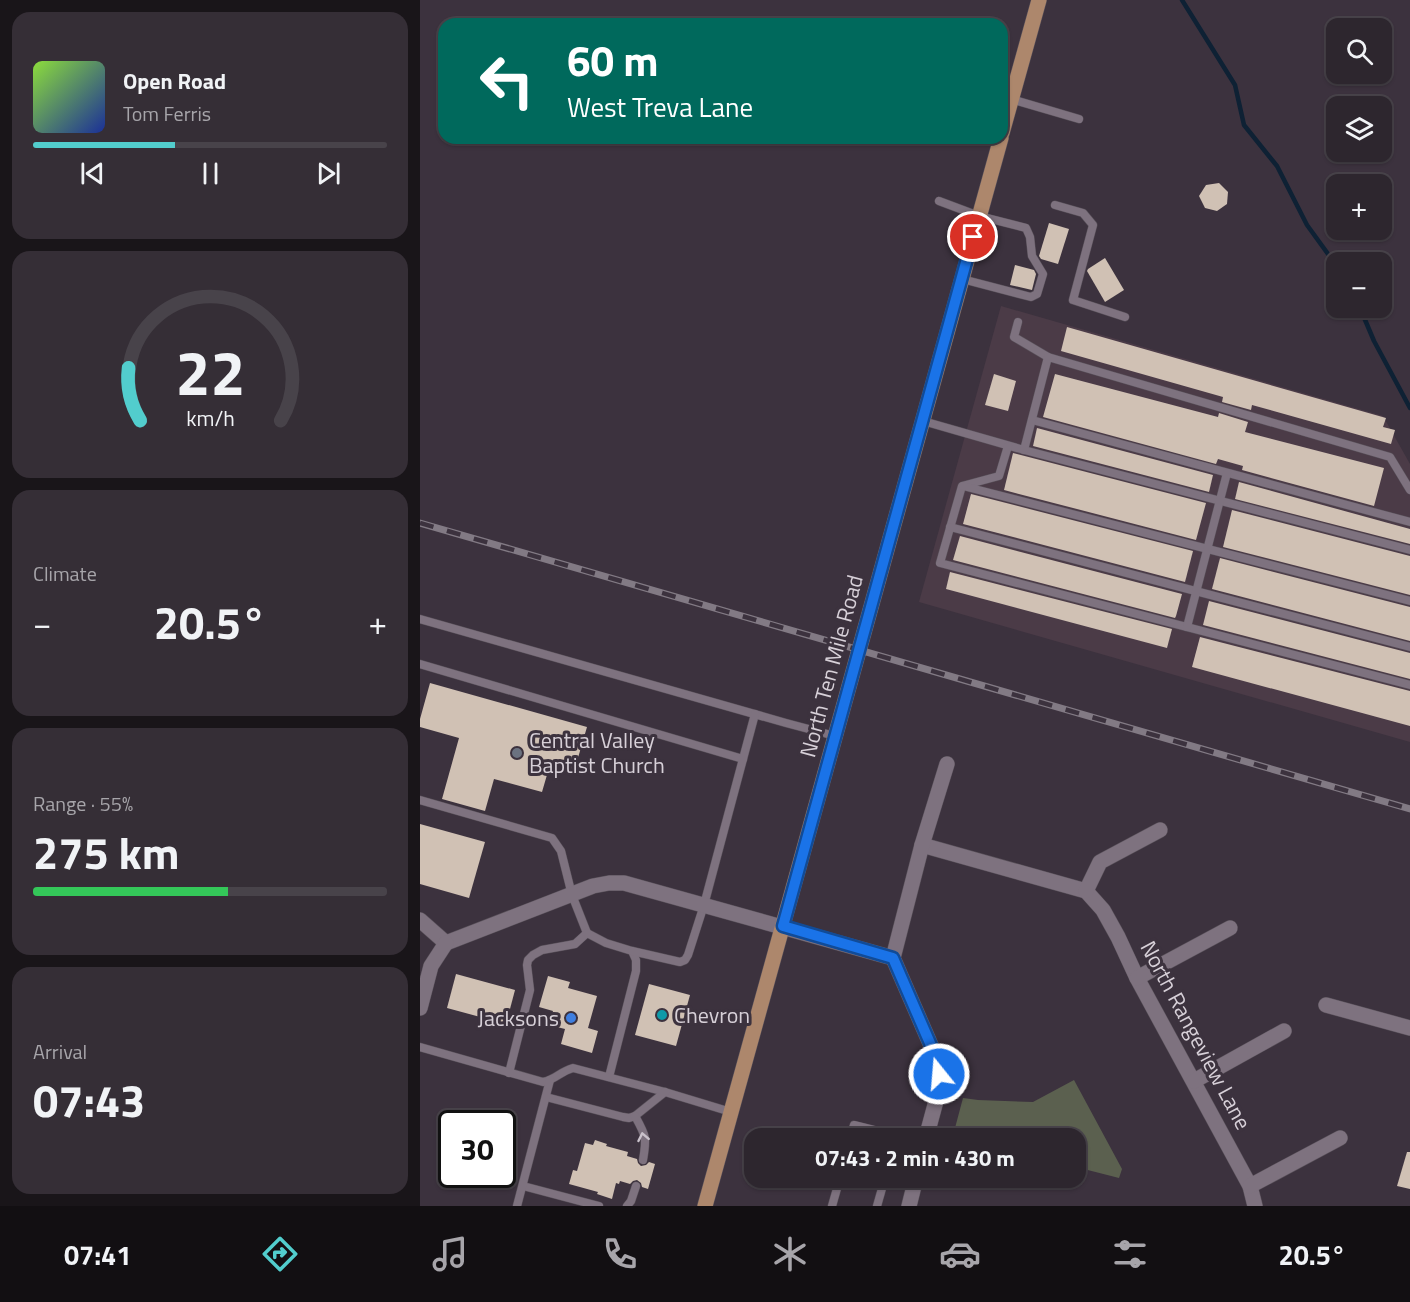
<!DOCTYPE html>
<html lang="en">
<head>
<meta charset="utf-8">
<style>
	body { margin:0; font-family:"Titillium Web",sans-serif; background:#352e36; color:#f1f3f6; height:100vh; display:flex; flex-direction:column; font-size:22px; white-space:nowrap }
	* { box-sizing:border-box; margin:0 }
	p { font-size:20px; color:#a7a5aa }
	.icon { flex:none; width:33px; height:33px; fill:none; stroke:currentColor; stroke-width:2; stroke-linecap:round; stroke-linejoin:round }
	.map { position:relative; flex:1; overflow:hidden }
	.details { display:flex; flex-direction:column; gap:12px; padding:12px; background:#191519; width:420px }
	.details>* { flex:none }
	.hud { position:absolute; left:18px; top:18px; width:570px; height:126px; border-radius:18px; box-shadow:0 2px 4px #0004,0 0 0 2px #48434a; background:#00695c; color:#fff; overflow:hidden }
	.buttons { position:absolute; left:906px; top:18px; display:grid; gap:12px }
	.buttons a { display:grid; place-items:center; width:66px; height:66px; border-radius:12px; background:#2d262e; box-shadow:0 2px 4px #0004,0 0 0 2px #48434a; font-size:30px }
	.speed { position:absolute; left:18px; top:1110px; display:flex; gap:12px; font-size:30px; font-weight:700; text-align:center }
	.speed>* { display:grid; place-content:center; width:78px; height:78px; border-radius:50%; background:#2d262e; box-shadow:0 2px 4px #0004,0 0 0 2px #48434a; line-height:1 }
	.speed .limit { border:3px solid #111; border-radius:9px; background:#fff; color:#111 }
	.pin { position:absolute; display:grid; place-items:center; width:51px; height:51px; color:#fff; margin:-26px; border:3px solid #fff; border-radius:50%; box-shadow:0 2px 6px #0007 }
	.me { position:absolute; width:66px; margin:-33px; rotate:343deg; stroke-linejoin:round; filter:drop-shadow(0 0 4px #0008) }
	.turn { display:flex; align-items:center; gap:21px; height:126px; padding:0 30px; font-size:27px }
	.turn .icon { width:78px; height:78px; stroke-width:2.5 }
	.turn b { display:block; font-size:42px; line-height:51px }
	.big { font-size:45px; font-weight:700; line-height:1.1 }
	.details .card { flex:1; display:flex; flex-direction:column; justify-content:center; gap:9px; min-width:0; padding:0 21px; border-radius:18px; background:#352e36 }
	.details .dial { align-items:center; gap:0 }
	.dial svg { height:156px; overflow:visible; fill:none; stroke:#48434a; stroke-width:7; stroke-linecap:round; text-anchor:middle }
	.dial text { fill:#f1f3f6; stroke:none }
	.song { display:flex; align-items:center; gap:18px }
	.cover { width:72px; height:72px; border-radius:9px; background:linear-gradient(135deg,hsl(90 70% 55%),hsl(230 70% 35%)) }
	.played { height:6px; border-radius:3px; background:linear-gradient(90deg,#52cdcd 40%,#48434a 40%) }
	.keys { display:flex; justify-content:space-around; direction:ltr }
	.heat { display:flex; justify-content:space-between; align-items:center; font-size:33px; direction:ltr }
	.charge { height:9px; border-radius:4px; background:linear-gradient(90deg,#34c759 55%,#48434a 0) }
	.trip { position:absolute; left:324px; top:1128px; width:342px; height:60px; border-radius:18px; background:#2d262e; box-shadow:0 2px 4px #0004,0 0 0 2px #48434a; font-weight:700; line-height:60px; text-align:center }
	.menu { display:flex; height:96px; justify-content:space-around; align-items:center; background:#120f12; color:#a7a5aa }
	.menu .icon { width:42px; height:42px }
	.menu .selected { color:#52cdcd }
	.menu b { font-size:27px; color:#f1f3f6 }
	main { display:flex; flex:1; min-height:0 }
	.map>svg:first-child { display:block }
	.industrial { fill:#4b3b47 }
	.green { fill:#5b604f }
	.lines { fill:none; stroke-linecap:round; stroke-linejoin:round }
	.stream { stroke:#0e2134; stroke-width:4.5 }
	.building { fill:#d0c1b4 }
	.lane-casing { stroke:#59515a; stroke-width:9 }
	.street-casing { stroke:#59515a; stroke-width:16 }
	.primary-casing { stroke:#59515a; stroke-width:16 }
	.lane { stroke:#7e727f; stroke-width:8 }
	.street { stroke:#7e727f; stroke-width:15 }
	.primary { stroke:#ad876c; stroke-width:15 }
	.rail-casing { stroke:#827a84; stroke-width:7 }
	.rail { stroke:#3c323e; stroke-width:4.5; stroke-dasharray:14; stroke-linecap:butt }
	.oneway { stroke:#cac2cb }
	.route-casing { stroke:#114b97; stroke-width:15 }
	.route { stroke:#1a73e8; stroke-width:10 }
	.worship-dot { fill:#6b7280; stroke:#3c323e; stroke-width:2 }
	.culture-dot { fill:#0f9aa8; stroke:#3c323e; stroke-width:2 }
	.shop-dot { fill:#3f7fe0; stroke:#3c323e; stroke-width:2 }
	.labels { text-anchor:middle; stroke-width:6; stroke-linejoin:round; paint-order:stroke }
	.street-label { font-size:22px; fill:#d7d0d8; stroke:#3c323e }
	.poi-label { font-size:22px; fill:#d7d0d8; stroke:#3c323e; text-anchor:start }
</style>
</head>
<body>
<main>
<section class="details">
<div class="card">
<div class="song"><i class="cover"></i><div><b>Open Road</b><p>Tom Ferris</p></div></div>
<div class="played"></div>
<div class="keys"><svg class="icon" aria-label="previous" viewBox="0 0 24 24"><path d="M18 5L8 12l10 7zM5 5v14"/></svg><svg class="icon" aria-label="pause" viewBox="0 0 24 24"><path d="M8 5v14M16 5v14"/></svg><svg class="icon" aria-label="next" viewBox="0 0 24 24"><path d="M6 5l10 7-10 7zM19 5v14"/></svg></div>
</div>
<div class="card dial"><svg viewBox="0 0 100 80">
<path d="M14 69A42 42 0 1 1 86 69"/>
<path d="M14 69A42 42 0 0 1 8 42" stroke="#52cdcd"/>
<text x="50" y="56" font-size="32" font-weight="700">22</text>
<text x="50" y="72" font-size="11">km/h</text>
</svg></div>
<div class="card"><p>Climate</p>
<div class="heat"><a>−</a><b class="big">20.5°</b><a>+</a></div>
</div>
<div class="card"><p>Range · 55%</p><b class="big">275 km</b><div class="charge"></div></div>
<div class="card"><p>Arrival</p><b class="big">07:43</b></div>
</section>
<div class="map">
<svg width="990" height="1206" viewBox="0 0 990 1206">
	<rect width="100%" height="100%" fill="#3c323e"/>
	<polygon class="industrial" points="581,306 963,416 990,464 990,742 499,602"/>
	<polygon class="green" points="654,1080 702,1169 699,1178 656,1167 656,1138 575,1138 535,1128 543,1098 558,1100 613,1102"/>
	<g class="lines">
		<g class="stream">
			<polyline points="762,0 815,85 824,125 857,166 887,225 916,265"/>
			<polyline points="940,308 954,341 990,408"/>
		</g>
	</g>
	<g class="building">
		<polygon points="799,183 808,192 807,204 797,211 785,208 779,196 786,185"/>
		<polygon points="629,223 649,229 638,264 621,259 619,256"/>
		<polygon points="685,258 704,290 685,302 667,271 668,269"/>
		<polygon points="595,265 614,270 616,274 612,290 590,285"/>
		<polygon points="647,327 966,418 963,427 975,430 971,444 832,405 831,410 802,402 803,397 641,351"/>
		<polygon points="574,374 596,381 588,411 565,405"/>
		<polygon points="635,374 798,417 799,413 828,422 825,432 964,468 954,506 822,470 823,466 798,459 796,464 623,417"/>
		<polygon points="617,428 793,475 789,492 613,446"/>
		<polygon points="593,453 786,503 776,540 584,490"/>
		<polygon points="819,482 990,529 990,544 815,499"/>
		<polygon points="551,494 773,551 765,582 543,524"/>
		<polygon points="812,510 990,556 990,595 803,547"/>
		<polygon points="540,536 762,594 756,616 755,618 533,560"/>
		<polygon points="800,558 990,607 990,641 792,589"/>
		<polygon points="530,572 752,629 747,648 526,589"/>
		<polygon points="789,601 990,653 990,679 783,625"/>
		<polygon points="780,637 990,691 990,726 772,667"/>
		<polygon points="10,683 167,727 153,775 129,768 122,792 74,779 65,811 22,799 39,738 0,727 0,719"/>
		<polygon points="0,824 65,842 49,898 0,884"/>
		<polygon points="36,974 95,990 86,1024 27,1008"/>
		<polygon points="128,976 150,982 148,988 177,996 168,1028 178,1031 172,1053 141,1044 145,1029 129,1025 133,1011 119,1007"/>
		<polygon points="229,984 270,995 256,1046 215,1035"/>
		<polygon points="175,1140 187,1144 186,1146 208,1152 207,1156 217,1159 218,1163 221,1166 226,1165 229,1162 235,1164 228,1189 222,1187 221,1183 217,1180 213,1181 210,1184 200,1181 199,1184 196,1183 192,1199 177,1194 178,1192 149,1184 153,1170 157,1171 165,1143 173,1145"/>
		<polygon points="987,1152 990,1152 990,1189 977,1186"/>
	</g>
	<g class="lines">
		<defs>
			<g id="lane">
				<polyline points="591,99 659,119"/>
				<polyline points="519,201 559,216 606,228 610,237 612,256 623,274 617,294 611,297 542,279"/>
				<polyline points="635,205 663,213 673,225 653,300 705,317"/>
				<polyline points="598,322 594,337 628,357"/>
				<polyline points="612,420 990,522"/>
				<polyline points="503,421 604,450 990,550"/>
				<polyline points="588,446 579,476 542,486 520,563 990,685"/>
				<polyline points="604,450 628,357 970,457 990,490"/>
				<polyline points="543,486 990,601"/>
				<polyline points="530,527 990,647"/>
				<polyline points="0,619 366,723 415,736"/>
				<polyline points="767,627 807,473"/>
				<polyline points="0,664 323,759"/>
				<polyline points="0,800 132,838 141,851 152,895 167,933 155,944 122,950 113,955 108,960 107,965 110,990 89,1073"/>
				<polyline points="167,933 186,943 212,951 216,960 216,971 189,1077"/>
				<polyline points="212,951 260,962 265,960 268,955 284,905 335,714"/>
				<path d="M 0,1047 L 123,1082 C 137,1079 139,1072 153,1068 L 245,1092 L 311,1112"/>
				<polyline points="126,1097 203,1117 209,1118 215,1116 245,1092"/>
				<path d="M 215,1116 C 226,1136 227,1137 223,1160"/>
				<polyline points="430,1138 434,1125 470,1134 472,1138"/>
				<polyline points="103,1186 179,1206"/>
				<polyline points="97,1206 130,1080"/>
				<polyline points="207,1206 211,1201 216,1186"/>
				<polyline points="412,1206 420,1178"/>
				<polyline points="457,1206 465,1178"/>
			</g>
			<g id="street">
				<polyline points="502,845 666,891"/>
				<polyline points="666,891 683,910 698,937 717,978 830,1186 835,1206"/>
				<polyline points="666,891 680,862 740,830"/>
				<polyline points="0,920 26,943"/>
				<polyline points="26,943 173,886 189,883 204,883 473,958"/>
				<polyline points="717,978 810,928"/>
				<polyline points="906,1005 990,1028"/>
				<polyline points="0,1008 11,966 26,943"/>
				<polyline points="774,1081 864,1031"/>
				<polyline points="506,1138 519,1090 519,1074 516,1057 473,958 502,845 527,764"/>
				<polyline points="830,1186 920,1138"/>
				<polyline points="489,1206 496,1178"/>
			</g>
			<g id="primary">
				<polyline points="582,133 619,0"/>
				<polyline points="285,1206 581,138"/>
			</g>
		</defs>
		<use href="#lane" class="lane-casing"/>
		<use href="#street" class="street-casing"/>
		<use href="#primary" class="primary-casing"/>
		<use href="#lane" class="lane"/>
		<use href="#street" class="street"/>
		<use href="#primary" class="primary"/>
		<defs>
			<polyline id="rail" points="0,523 990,809"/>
		</defs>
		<use href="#rail" class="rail-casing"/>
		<use href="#rail" class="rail"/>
	</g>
	<defs><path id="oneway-chevron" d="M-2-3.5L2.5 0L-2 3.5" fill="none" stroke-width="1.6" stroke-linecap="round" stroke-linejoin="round" transform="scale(1.5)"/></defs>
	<use class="oneway" href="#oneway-chevron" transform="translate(223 1137) rotate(-101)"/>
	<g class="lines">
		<defs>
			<polyline id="route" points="519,1074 516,1057 473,958 363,926 553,237"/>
		</defs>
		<use href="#route" class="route-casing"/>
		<use href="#route" class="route"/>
	</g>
	<circle class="worship-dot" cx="97" cy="753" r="6"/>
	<circle class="culture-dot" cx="242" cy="1015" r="6"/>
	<circle class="shop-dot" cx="151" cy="1018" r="6"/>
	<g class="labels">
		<g class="street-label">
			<text transform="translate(411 666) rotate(-75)" y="8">North Ten Mile Road</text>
			<text transform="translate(776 1035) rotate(62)" y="8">North Rangeview Lane</text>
		</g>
		<g class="poi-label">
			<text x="109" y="748">Central Valley<tspan x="109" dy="25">Baptist Church</tspan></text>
			<text x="254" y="1023">Chevron</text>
			<text x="139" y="1026" text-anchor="end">Jacksons</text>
		</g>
	</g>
</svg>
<div class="buttons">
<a><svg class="icon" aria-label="search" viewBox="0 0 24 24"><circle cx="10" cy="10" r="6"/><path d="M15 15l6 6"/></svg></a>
<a><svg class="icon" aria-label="layers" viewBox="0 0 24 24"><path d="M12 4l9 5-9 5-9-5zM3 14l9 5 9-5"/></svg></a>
<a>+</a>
<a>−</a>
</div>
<div class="speed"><div class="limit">30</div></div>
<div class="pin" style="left:553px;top:237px;background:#d93025"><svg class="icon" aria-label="arrive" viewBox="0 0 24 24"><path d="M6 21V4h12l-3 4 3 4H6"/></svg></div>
<svg class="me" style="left:519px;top:1074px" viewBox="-20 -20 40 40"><circle r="17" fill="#1a73e8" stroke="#fff" stroke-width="3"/><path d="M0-11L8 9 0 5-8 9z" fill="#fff"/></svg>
<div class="trip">07:43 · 2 min · 430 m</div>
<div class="hud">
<div class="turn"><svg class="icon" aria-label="left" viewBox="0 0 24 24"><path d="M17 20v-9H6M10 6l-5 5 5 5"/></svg><div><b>60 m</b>West Treva Lane</div></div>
</div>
</div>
</main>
<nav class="menu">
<b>07:41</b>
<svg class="icon selected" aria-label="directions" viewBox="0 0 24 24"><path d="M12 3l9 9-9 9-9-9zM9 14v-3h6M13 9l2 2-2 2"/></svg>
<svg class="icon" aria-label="music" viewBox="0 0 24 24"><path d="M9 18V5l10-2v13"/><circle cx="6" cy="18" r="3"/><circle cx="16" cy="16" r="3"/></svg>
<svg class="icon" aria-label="phone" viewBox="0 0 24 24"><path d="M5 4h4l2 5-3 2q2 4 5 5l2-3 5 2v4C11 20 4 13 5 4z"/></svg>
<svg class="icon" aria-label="climate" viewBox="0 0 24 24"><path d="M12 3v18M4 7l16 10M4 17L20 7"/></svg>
<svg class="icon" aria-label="car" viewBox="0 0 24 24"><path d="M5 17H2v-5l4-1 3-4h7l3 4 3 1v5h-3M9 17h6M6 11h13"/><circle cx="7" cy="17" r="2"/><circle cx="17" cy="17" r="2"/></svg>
<svg class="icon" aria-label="filters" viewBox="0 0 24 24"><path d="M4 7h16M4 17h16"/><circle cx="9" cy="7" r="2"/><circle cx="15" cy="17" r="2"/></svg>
<b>20.5°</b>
</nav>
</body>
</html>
